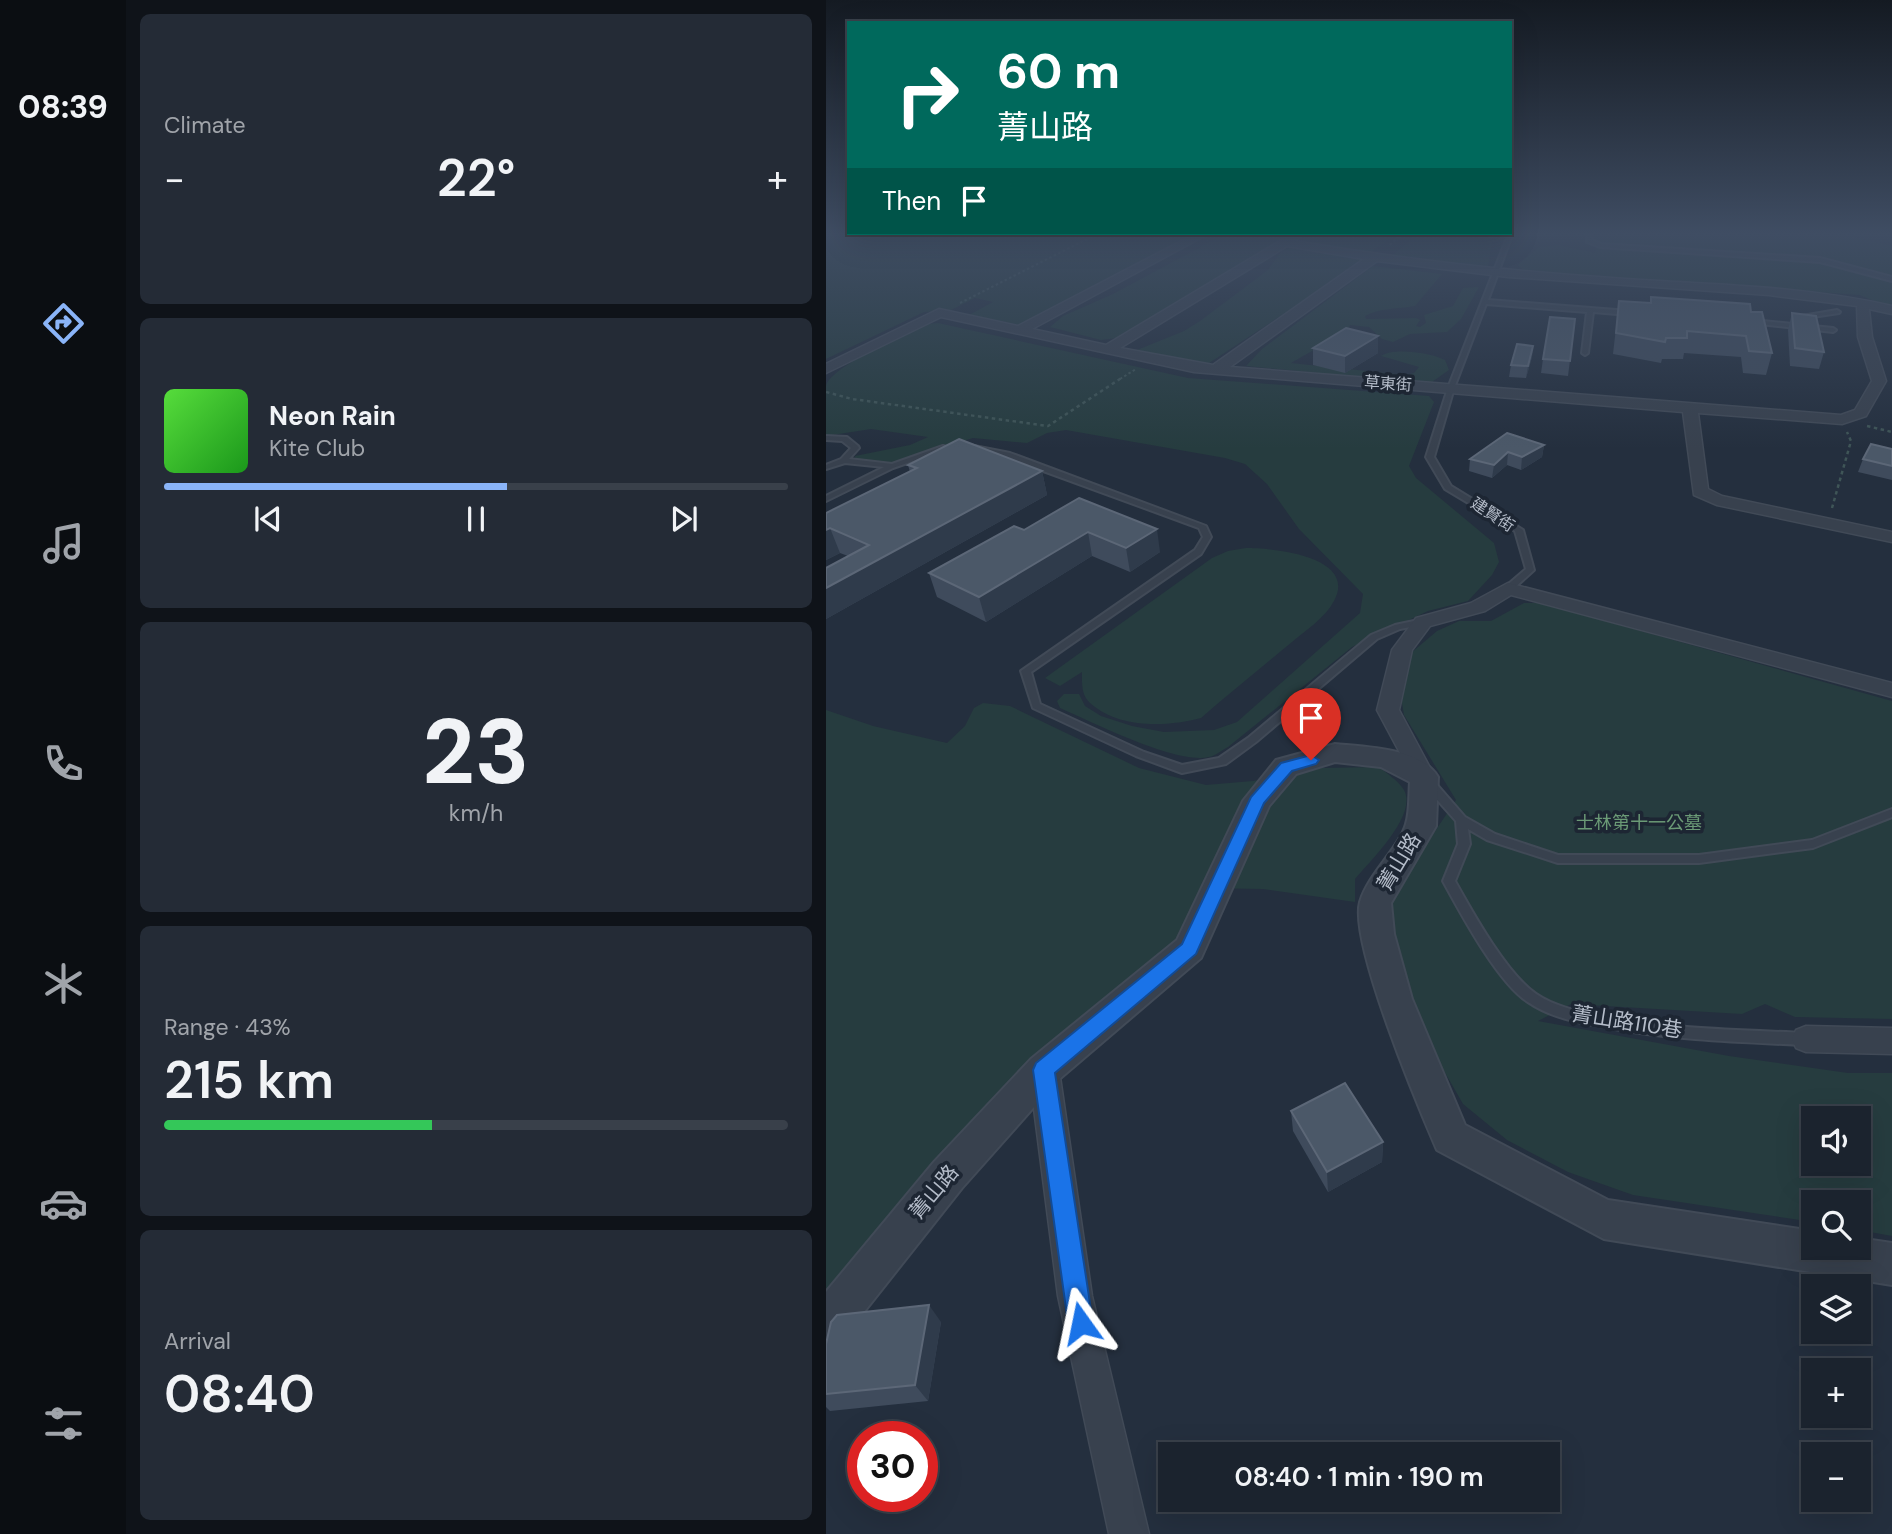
<!DOCTYPE html>
<html lang="en">
<head>
<meta charset="utf-8">
<style>
	body { margin:0; font-family:"DM Sans","Noto Sans TC",sans-serif; background:#242b36; color:#f1f3f6; height:100vh; display:flex; flex-direction:column; font-size:26px; white-space:nowrap }
	* { box-sizing:border-box; margin:0 }
	p { font-size:23px; color:#a0a4aa }
	.icon { flex:none; width:38px; height:38px; fill:none; stroke:currentColor; stroke-width:2; stroke-linecap:round; stroke-linejoin:round }
	.map { position:relative; flex:1; overflow:hidden }
	.drawer { display:flex; flex-direction:column; gap:14px; padding:14px; background:#0f1319; width:700px }
	.drawer>* { flex:none }
	.top-card { position:absolute; left:21px; top:21px; width:665px; height:214px; border-radius:0px; box-shadow:0 7px 28px #0002,0 0 0 2px #39404a; background:#00695c; color:#fff; overflow:hidden }
	.buttons { position:absolute; left:975px; top:1106px; display:grid; gap:14px }
	.buttons a { display:grid; place-items:center; width:70px; height:70px; border-radius:0px; background:#1b232e; box-shadow:0 7px 28px #0002,0 0 0 2px #39404a; font-size:35px }
	.speed { position:absolute; left:21px; top:1421px; display:flex; gap:14px; font-size:35px; font-weight:700; text-align:center }
	.speed>* { display:grid; place-content:center; width:91px; height:91px; border-radius:50%; background:#1b232e; box-shadow:0 7px 28px #0002,0 0 0 2px #39404a; line-height:1 }
	.speed .limit { border:10px solid #d22; background:#fff; color:#111 }
	.pin { position:absolute; display:grid; place-items:center; width:60px; height:60px; color:#fff; margin:-72px -30px; border-radius:50% 50% 50% 0; rotate:-45deg; box-shadow:0 0 7px #0007 }
	.pin .icon { rotate:45deg }
	.me { position:absolute; width:77px; margin:-38px; rotate:348deg; stroke-linejoin:round; filter:drop-shadow(0 0 5px #0008) }
	.turn { display:flex; align-items:center; gap:24px; height:147px; padding:0 35px; font-size:32px }
	.turn .icon { width:91px; height:91px; stroke-width:2.5 }
	.turn b { display:block; font-size:49px; line-height:60px }
	.then { display:flex; align-items:center; height:66px; padding:0 35px; background:#0003; gap:14px; font-size:26px }
	.big { font-size:52px; font-weight:600; line-height:1.1 }
	.drawer .widget { flex:1; display:flex; flex-direction:column; justify-content:center; gap:10px; min-width:0; padding:0 24px; border-radius:10px; background:#242b36 }
	.drawer .dial { align-items:center; gap:0 }
	.dial b { font-size:91px; line-height:1 }
	.song { display:flex; align-items:center; gap:21px }
	.cover { width:84px; height:84px; border-radius:10px; background:linear-gradient(135deg,hsl(110 70% 55%),hsl(120 70% 35%)) }
	.played { height:7px; border-radius:4px; background:linear-gradient(90deg,#8ab4f8 55%,#39404a 55%) }
	.keys { display:flex; justify-content:space-around; direction:ltr }
	.heat { display:flex; justify-content:space-between; align-items:center; font-size:38px; direction:ltr }
	.charge { height:10px; border-radius:5px; background:linear-gradient(90deg,#34c759 43%,#39404a 0) }
	.trip { position:absolute; left:332px; top:1442px; width:402px; height:70px; border-radius:0px; background:#1b232e; box-shadow:0 7px 28px #0002,0 0 0 2px #39404a; font-weight:600; line-height:70px; text-align:center }
	main { display:flex; flex:1; min-height:0 }
	.dock { display:flex; flex-direction:column; width:126px; justify-content:space-around; align-items:center; background:#0b0e12; color:#a0a4aa }
	.dock .icon { width:49px; height:49px }
	.dock .active { color:#8ab4f8 }
	.dock b { font-size:32px; color:#f1f3f6 }
	.map>svg:first-child { display:block }
	.green { fill:#263c3f; fill-rule:evenodd }
	.lines { fill:none; stroke-linecap:round; stroke-linejoin:round }
	.service-casing { stroke:#414a57; stroke-width:4 }
	.minor-casing { stroke:#414a57; stroke-width:3 }
	.tertiary-casing { stroke:#414a57; stroke-width:4 }
	.path-far1 { stroke:#3f5557; stroke-width:2; stroke-dasharray:2.5 2.5; stroke-linecap:butt }
	.path { stroke:#3f5557; stroke-width:2.5; stroke-dasharray:3.5 3.5; stroke-linecap:butt }
	.service { fill:#38414e; fill-rule:evenodd }
	.minor { fill:#38414e; fill-rule:evenodd }
	.tertiary { fill:#38414e; fill-rule:evenodd }
	.wall { fill:#3f4b5c }
	.shaded-wall { fill:#2f3b4b }
	.building { fill:#4b5868; stroke:#5c6777; stroke-width:2 }
	.route { fill:#1a73e8; stroke:#114b97; stroke-width:2 }
	.labels { text-anchor:middle; stroke-width:7; stroke-linejoin:round; paint-order:stroke }
	.far-street-label { font-size:16px; fill:#b4bcc9; stroke:#1d2633 }
	.park-label { font-size:18px; fill:#6b9a76; stroke:#1d2633 }
	.near-street-label { font-size:21px; fill:#b4bcc9; stroke:#1d2633 }
</style>
</head>
<body>
<main>
<nav class="dock">
<b>08:39</b>
<svg class="icon active" aria-label="directions" viewBox="0 0 24 24"><path d="M12 3l9 9-9 9-9-9zM9 14v-3h6M13 9l2 2-2 2"/></svg>
<svg class="icon" aria-label="music" viewBox="0 0 24 24"><path d="M9 18V5l10-2v13"/><circle cx="6" cy="18" r="3"/><circle cx="16" cy="16" r="3"/></svg>
<svg class="icon" aria-label="phone" viewBox="0 0 24 24"><path d="M5 4h4l2 5-3 2q2 4 5 5l2-3 5 2v4C11 20 4 13 5 4z"/></svg>
<svg class="icon" aria-label="climate" viewBox="0 0 24 24"><path d="M12 3v18M4 7l16 10M4 17L20 7"/></svg>
<svg class="icon" aria-label="car" viewBox="0 0 24 24"><path d="M5 17H2v-5l4-1 3-4h7l3 4 3 1v5h-3M9 17h6M6 11h13"/><circle cx="7" cy="17" r="2"/><circle cx="17" cy="17" r="2"/></svg>
<svg class="icon" aria-label="filters" viewBox="0 0 24 24"><path d="M4 7h16M4 17h16"/><circle cx="9" cy="7" r="2"/><circle cx="15" cy="17" r="2"/></svg>
</nav>
<section class="drawer">
<div class="widget"><p>Climate</p>
<div class="heat"><a>−</a><b class="big">22°</b><a>+</a></div>
</div>
<div class="widget">
<div class="song"><i class="cover"></i><div><b>Neon Rain</b><p>Kite Club</p></div></div>
<div class="played"></div>
<div class="keys"><svg class="icon" aria-label="previous" viewBox="0 0 24 24"><path d="M18 5L8 12l10 7zM5 5v14"/></svg><svg class="icon" aria-label="pause" viewBox="0 0 24 24"><path d="M8 5v14M16 5v14"/></svg><svg class="icon" aria-label="next" viewBox="0 0 24 24"><path d="M6 5l10 7-10 7zM19 5v14"/></svg></div>
</div>
<div class="widget dial"><b>23</b><p>km/h</p></div>
<div class="widget"><p>Range · 43%</p><b class="big">215 km</b><div class="charge"></div></div>
<div class="widget"><p>Arrival</p><b class="big">08:40</b></div>
</section>
<div class="map">
<svg width="1066" height="1534" viewBox="0 0 1066 1534">
	<rect width="100%" height="100%" fill="#242f3e"/>
	<g class="green">
		<polygon points="0,235 278,235 279,238 306,241 372,235 194,325 143,315 167,302 149,298 123,311 98,312 0,359"/>
		<polygon points="397,235 464,235 291,338 275,340 224,327 237,316 287,294"/>
		<polygon points="485,235 569,235 471,305 380,365 311,350 358,331 374,321 442,270 454,253"/>
		<polygon points="590,235 667,235 662,267 564,258"/>
		<polygon points="767,235 1020,235 1066,246 1066,309 1034,295 698,271 692,265 713,247 733,245 769,253 770,248 848,252 769,243"/>
		<path d="M 547,266 L 616,274 L 589,306 C 572,309 553,308 539,316 L 540,319 L 590,318 L 594,320 L 590,326 L 594,327 L 600,323 L 598,315 L 627,306 L 637,288 L 653,287 L 635,319 L 621,332 L 584,334 L 567,342 L 556,339 L 543,327 L 524,325 L 521,331 L 465,363 L 579,375 L 588,373 L 593,367 L 555,356 C 567,347 606,353 619,360 L 623,370 L 603,384 L 420,366 L 436,349 Z"/>
		<path d="M 112,323 L 362,378 L 603,396 L 608,402 L 583,466 L 590,478 L 668,543 L 673,562 L 666,575 L 642,601 L 602,611 L 526,647 L 402,747 C 396,750 389,756 383,757 C 351,765 266,722 234,708 L 231,701 L 238,694 L 253,694 L 259,706 L 275,716 L 306,726 L 338,732 L 388,730 L 411,722 L 534,613 L 537,594 L 473,529 L 441,484 L 419,464 L 399,458 L 240,430 L 221,433 L 201,443 L 147,438 L 66,463 L 30,461 L 29,456 L 84,445 L 102,437 L 45,429 L 0,436 C 0,421 0,400 0,386 C 5,366 81,334 102,324 Z"/>
		<path d="M 420,548 C 447,548 532,556 508,601 C 499,618 480,630 466,642 C 436,667 405,692 375,718 C 341,727 293,729 264,703 C 255,695 256,683 256,672 L 234,686 L 219,678 L 386,558 L 402,551 Z"/>
		<path d="M 698,603 L 715,603 L 1066,701 L 1066,1019 L 969,1017 L 939,1004 L 916,1014 L 745,1004 L 712,1021 L 903,1056 L 1022,1073 L 1066,1073 L 1066,1236 L 1033,1230 L 1032,1202 L 987,1202 L 987,1222 L 807,1195 L 742,1172 L 681,1140 L 637,1104 L 609,1055 L 573,965 L 562,928 L 569,891 L 630,800 L 578,715 L 572,680 L 585,653 L 611,631 L 633,621 L 665,621 ZM 987,1118 L 1032,1118 L 1032,1164 L 987,1164 Z"/>
		<path d="M 157,703 L 184,706 L 313,768 L 380,785 L 427,781 L 496,768 L 553,767 C 560,773 573,781 578,790 C 592,815 544,861 529,879 L 529,902 L 437,889 L 378,888 L 353,941 L 0,1314 L 0,710 L 47,726 L 121,743 L 139,726 L 148,708 Z"/>
	</g>
	<g class="lines">
		<defs>
			<g id="service">
				<polygon points="682,235 686,235 662,300 803,311 806,313 803,315 767,312 762,353 759,355 756,353 761,312 660,304 628,388 608,457 625,486 697,530 708,570 685,591 682,592 678,589 679,587 700,569 689,531 619,489 600,457 622,388"/>
				<polygon points="761,235 765,235 766,240 775,244 994,258 1066,277 1066,281 994,262 774,247 761,242"/>
				<polygon points="1011,310 1014,312 1013,313 973,319 970,317"/>
				<polygon points="927,320 1007,328 1010,330 1007,332 925,323 924,322"/>
				<polygon points="0,436 21,437 32,446 33,448 23,459 66,464 117,446 124,448 67,468 0,501 0,496 58,467 19,463 0,469 0,465 15,459 25,448 16,441 0,440"/>
				<polygon points="143,445 184,453 380,526 385,537 375,554 205,672 214,704 318,752 356,765 393,758 422,738 545,635 569,625 597,619 601,622 600,624 574,629 551,639 430,742 400,764 356,773 310,756 207,708 195,671 369,550 377,537 373,528 179,457 143,449"/>
				<path d="M 602,778 L 606,779 L 639,817 L 669,834 L 732,855 L 873,855 L 986,840 L 1066,809 L 1066,817 L 987,848 L 873,863 L 732,863 L 661,840 L 642,829 L 644,844 L 629,881 C 647,913 680,973 710,994 C 730,1008 757,1012 781,1017 C 846,1029 913,1030 979,1033 L 984,1035 L 986,1039 L 984,1043 L 979,1045 C 912,1042 844,1040 778,1027 C 752,1023 724,1017 702,1002 C 672,983 635,914 617,881 L 632,844 L 630,821 L 598,785 L 597,782 Z"/>
			</g>
			<g id="minor">
				<path d="M 367,235 L 380,235 L 206,329 L 280,345 L 464,235 L 476,235 L 469,241 C 574,259 680,271 786,278 C 880,285 974,285 1066,306 L 1066,314 L 1043,309 L 1046,337 L 1060,381 L 1040,416 L 1016,424 L 872,413 L 882,489 L 896,496 L 1066,532 L 1066,542 L 891,505 L 868,495 L 857,412 L 368,372 L 115,317 L 0,373 L 0,364 L 113,309 L 192,326 ZM 461,246 L 538,259 L 387,365 L 294,348 ZM 551,261 L 682,277 L 943,295 L 1031,306 L 1032,337 L 1046,381 L 1029,410 L 1015,415 L 404,367 Z"/>
				<polygon points="682,583 1066,683 1066,697 685,595 659,611 604,626 586,650 573,710 609,777 606,783 590,783 551,710 566,650 590,618 645,603"/>
				<polygon points="980,1026 1066,1028 1066,1054 980,1052 970,1048 966,1039 970,1030"/>
				<polygon points="218,1057 228,1061 233,1070 266,1296 323,1534 283,1534 232,1296 203,1070 208,1061"/>
			</g>
			<path id="tertiary" d="M 509,744 C 539,747 595,748 612,777 L 610,826 L 565,903 L 568,934 L 586,999 L 639,1125 L 782,1200 L 987,1231 L 987,1248 L 1032,1248 L 1032,1238 L 1066,1243 L 1066,1285 L 778,1239 L 611,1150 C 592,1106 523,942 534,902 C 542,874 573,848 580,824 C 584,812 583,794 584,782 L 555,767 L 509,762 L 470,774 L 443,806 L 375,958 L 231,1081 L 136,1188 L 15,1341 L 0,1348 L 0,1292 L 108,1162 L 205,1059 L 351,940 L 417,801 L 450,760 Z"/>
		</defs>
		<use href="#service" class="service-casing"/>
		<use href="#minor" class="minor-casing"/>
		<use href="#tertiary" class="tertiary-casing"/>
		<g class="path-far1">
			<polyline points="564,245 575,235"/>
			<polyline points="134,303 269,235"/>
			<polyline points="294,379 310,369"/>
		</g>
		<g class="path">
			<polyline points="0,392 26,399 222,426 297,377"/>
			<polyline points="1041,426 1066,432"/>
			<polyline points="1006,508 1025,441 1021,432"/>
		</g>
		<use href="#service" class="service"/>
		<use href="#minor" class="minor"/>
		<use href="#tertiary" class="tertiary"/>
	</g>
	<g class="wall">
		<polygon points="825,297 925,312 946,353 940,375 917,373 915,357 858,353 857,359 836,359 835,363 787,354 793,301 824,303"/>
		<polygon points="966,313 998,352 993,369 964,366 962,330"/>
		<polygon points="749,319 742,376 715,373 717,359"/>
		<polygon points="552,336 552,353 519,373 487,365 487,348"/>
		<polygon points="707,346 706,357 700,378 683,377 685,365"/>
		<polygon points="718,445 716,457 695,470 681,465 666,478 643,471 644,459"/>
		<polygon points="1066,449 1066,480 1032,472 1037,459"/>
		<polygon points="82,465 216,471 221,495 0,619 0,568 22,556 14,553 0,560 0,513 84,472"/>
		<polygon points="253,498 334,552 304,572 266,556 160,622 111,597 103,573 198,530"/>
		<polygon points="465,1111 557,1142 556,1162 502,1192 467,1131"/>
		<polygon points="115,1322 102,1401 4,1411 0,1407 0,1344"/>
	</g>
	<g class="shaded-wall">
		<polygon points="552,336 552,353 519,373 519,356"/>
		<polygon points="707,346 706,357 700,378 702,366"/>
		<polygon points="718,445 716,457 695,470 696,457"/>
		<polygon points="682,452 681,465 666,478 668,465"/>
		<polygon points="216,471 221,495 0,619 0,588"/>
		<polygon points="4,528 14,553 0,560 0,530"/>
		<polygon points="331,529 334,552 304,572 300,548"/>
		<polygon points="262,532 266,556 160,622 153,597"/>
		<polygon points="557,1142 556,1162 502,1192 501,1172"/>
		<polygon points="103,1305 115,1322 102,1401 89,1385"/>
	</g>
	<g class="building">
		<polygon points="825,297 924,304 925,312 936,312 946,353 923,351 920,336 861,331 861,338 840,338 839,342 790,333 793,301 825,303"/>
		<polygon points="966,313 990,316 998,352 969,348"/>
		<polygon points="724,317 749,319 744,361 717,359"/>
		<polygon points="520,328 552,336 519,356 487,348"/>
		<polygon points="691,344 707,346 702,366 685,365"/>
		<polygon points="681,433 718,445 696,457 682,452 668,465 644,459"/>
		<polygon points="133,439 216,471 0,588 0,568 43,545 4,528 0,530 0,513 91,468 82,465"/>
		<polygon points="1045,444 1066,449 1066,466 1037,459"/>
		<polygon points="253,498 331,529 300,548 262,532 153,597 103,573 188,526 198,530"/>
		<polygon points="519,1083 557,1142 501,1172 465,1111"/>
		<polygon points="103,1305 89,1385 0,1394 0,1344 5,1322 11,1315"/>
	</g>
	<linearGradient id="sky" x2="0" y2="1"><stop stop-color="#141a22"/><stop offset="0.52" stop-color="#3f4d63"/><stop offset="1" stop-color="#3f4d63" stop-opacity="0"/></linearGradient>
	<rect width="1066" height="449" fill="url(#sky)"/>
	<polygon class="route" points="485,755 493,760 490,764 466,771 438,803 370,954 229,1073 267,1323 263,1331 255,1335 246,1331 242,1323 207,1070 210,1063 356,944 425,797 455,763"/>
	<g class="labels">
		<g class="far-street-label">
			<text transform="translate(562 383) rotate(4)" y="6">草東街</text>
			<text transform="translate(667 514) rotate(33)" y="6">建賢街</text>
		</g>
		<g class="park-label">
			<text x="813" y="829">士林第十一公墓</text>
		</g>
		<g class="near-street-label">
			<text transform="translate(573 862) rotate(-59)" y="7">菁山路</text>
			<text transform="translate(801 1022) rotate(9)" y="7">菁山路110巷</text>
			<text transform="translate(108 1192) rotate(-50)" y="7">菁山路</text>
		</g>
	</g>
</svg>
<div class="buttons">
<a><svg class="icon" aria-label="sound" viewBox="0 0 24 24"><path d="M4 9h4l5-4v14l-5-4H4zM17 9q2 3 0 6"/></svg></a>
<a><svg class="icon" aria-label="search" viewBox="0 0 24 24"><circle cx="10" cy="10" r="6"/><path d="M15 15l6 6"/></svg></a>
<a><svg class="icon" aria-label="layers" viewBox="0 0 24 24"><path d="M12 4l9 5-9 5-9-5zM3 14l9 5 9-5"/></svg></a>
<a>+</a>
<a>−</a>
</div>
<div class="speed"><div class="limit">30</div></div>
<div class="pin" style="left:485px;top:760px;background:#d93025"><svg class="icon" aria-label="arrive" viewBox="0 0 24 24"><path d="M6 21V4h12l-3 4 3 4H6"/></svg></div>
<svg class="me" style="left:255px;top:1323px" viewBox="-20 -20 40 40"><path d="M0-17L14 15 0 8-14 15z" fill="#1a73e8" stroke="#fff" stroke-width="4"/></svg>
<div class="trip">08:40 · 1 min · 190 m</div>
<div class="top-card">
<div class="turn"><svg class="icon" aria-label="right" viewBox="0 0 24 24"><path d="M7 20v-9h11M14 6l5 5-5 5"/></svg><div><b>60 m</b>菁山路</div></div>
<div class="then">Then<svg class="icon" aria-label="arrive" viewBox="0 0 24 24"><path d="M6 21V4h12l-3 4 3 4H6"/></svg></div>
</div>
</div>
</main>
</body>
</html>
